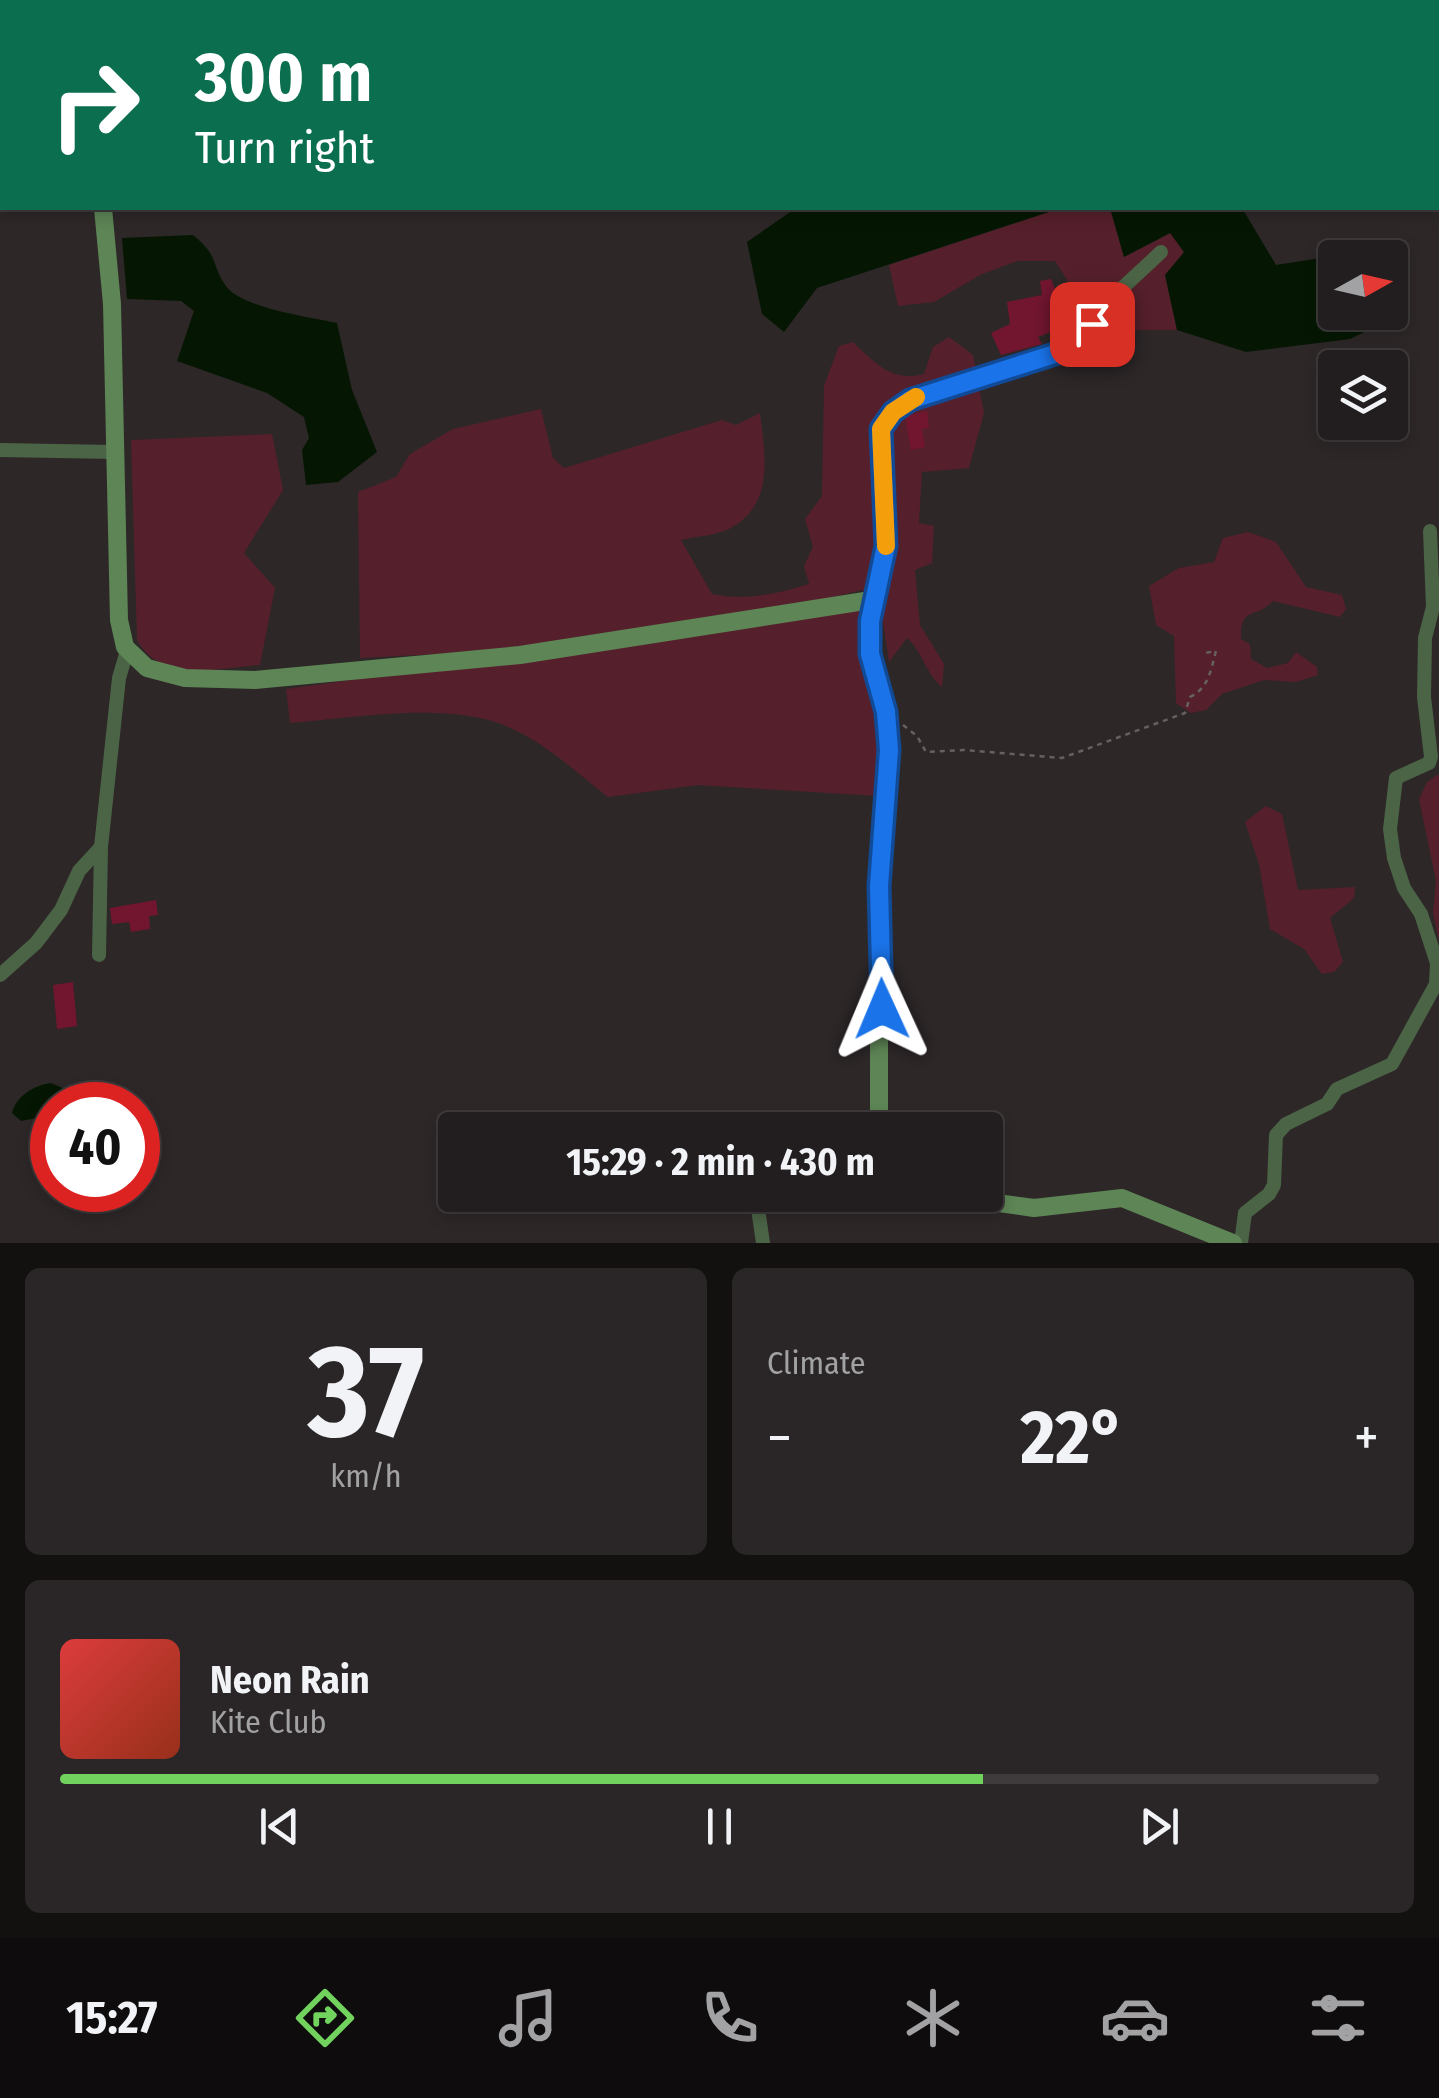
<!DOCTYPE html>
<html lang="en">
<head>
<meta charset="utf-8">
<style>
	body { margin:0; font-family:"Fira Sans Condensed",sans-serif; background:#2a2627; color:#f1f3f6; height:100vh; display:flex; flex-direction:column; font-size:38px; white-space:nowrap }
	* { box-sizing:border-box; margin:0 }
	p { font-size:32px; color:#a2a2a4 }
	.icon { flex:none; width:55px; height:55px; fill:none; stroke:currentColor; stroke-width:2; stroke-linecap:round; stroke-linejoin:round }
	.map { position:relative; height:1243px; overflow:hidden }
	.drawer { display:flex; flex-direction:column; gap:25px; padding:25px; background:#131010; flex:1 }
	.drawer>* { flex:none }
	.guide { position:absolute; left:0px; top:0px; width:1440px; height:210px; box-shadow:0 5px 15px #0003,0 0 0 2px #3f3b3c; background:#0b6e4f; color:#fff; overflow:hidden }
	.needle { width:65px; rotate:82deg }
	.fabs { position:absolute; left:1318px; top:240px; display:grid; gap:20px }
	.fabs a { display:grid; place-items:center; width:90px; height:90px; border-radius:10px; background:#221d1e; box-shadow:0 5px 15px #0003,0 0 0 2px #3f3b3c; font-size:50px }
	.speed { position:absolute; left:30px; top:1082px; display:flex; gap:20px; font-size:50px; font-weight:700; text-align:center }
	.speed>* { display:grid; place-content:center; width:130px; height:130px; border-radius:50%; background:#221d1e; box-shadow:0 5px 15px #0003,0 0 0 2px #3f3b3c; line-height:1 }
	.speed .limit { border:15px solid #d22; background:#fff; color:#111 }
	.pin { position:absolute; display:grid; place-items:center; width:85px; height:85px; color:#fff; margin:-42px; border-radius:20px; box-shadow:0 5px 15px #0006 }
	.me { position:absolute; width:110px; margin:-55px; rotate:359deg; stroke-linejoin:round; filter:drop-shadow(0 0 8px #0008) }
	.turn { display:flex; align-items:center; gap:35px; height:210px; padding:0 30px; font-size:45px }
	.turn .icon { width:130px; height:130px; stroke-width:2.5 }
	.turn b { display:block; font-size:70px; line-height:85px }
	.big { font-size:75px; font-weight:700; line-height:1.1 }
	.drawer .tile { flex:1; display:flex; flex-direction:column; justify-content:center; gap:15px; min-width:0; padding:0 35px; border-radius:15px; background:#2a2627 }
	.drawer .dial { align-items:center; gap:0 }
	.dial b { font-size:130px; line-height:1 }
	.song { display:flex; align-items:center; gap:30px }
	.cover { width:120px; height:120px; border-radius:15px; background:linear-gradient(135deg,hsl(0 70% 55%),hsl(10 70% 35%)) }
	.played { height:10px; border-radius:5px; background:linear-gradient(90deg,#71d35e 70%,#3f3b3c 70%) }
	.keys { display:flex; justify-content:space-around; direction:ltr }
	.heat { display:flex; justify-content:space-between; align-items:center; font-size:55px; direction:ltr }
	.drawer .tiles { flex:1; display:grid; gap:25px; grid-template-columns:1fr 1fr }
	.tile:last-child { grid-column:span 2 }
	.trip { position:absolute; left:438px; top:1112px; width:565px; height:100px; border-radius:10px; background:#221d1e; box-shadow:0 5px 15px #0003,0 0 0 2px #3f3b3c; font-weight:700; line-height:100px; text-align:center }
	.menu { display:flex; height:160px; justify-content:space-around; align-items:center; background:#0e0c0c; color:#a2a2a4 }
	.menu .icon { width:70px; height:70px }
	.menu .selected { color:#71d35e }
	.menu b { font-size:45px; color:#f1f3f6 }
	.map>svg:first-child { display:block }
	.green { fill:#55202b }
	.water { fill:#051703 }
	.building { fill:#721630 }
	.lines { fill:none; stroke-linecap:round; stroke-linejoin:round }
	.path { stroke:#666061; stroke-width:2.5; stroke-dasharray:5 5; stroke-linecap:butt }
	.street { stroke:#4b6446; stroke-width:14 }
	.secondary { stroke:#5d8555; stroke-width:18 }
	.route-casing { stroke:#114b97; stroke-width:25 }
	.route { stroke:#1a73e8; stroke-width:18 }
	.slow { stroke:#f59e0b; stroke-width:18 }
</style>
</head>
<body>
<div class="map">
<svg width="1439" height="1243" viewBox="0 0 1439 1243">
	<rect width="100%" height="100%" fill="#2d2728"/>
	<g class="green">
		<polygon points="1061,208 1110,208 1124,257 1171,233 1184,253 1165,275 1177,330 1131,330 1091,317 1055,261 1017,261 980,275 934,302 898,306 889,265"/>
		<path d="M 949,337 L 973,355 L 984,413 L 969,468 L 922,472 L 919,523 L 934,526 L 932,563 L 915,570 L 920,625 L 944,664 L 942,687 C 926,674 923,652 907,638 L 889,662 L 881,608 L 862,590 L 805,604 L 570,638 L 519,650 L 360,658 L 358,492 L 396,477 L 410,454 L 453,429 L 541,409 L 553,458 L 564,468 L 722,420 L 736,425 L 760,413 C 765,456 775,505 729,529 C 715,536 696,536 681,540 L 712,594 C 747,601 776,594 809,584 L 804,566 L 813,547 L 805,519 L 822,496 L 824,386 L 839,346 L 853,342 C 874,362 892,383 924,374 L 933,347 Z"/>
		<path d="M 272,434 L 283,490 L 244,553 L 275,588 L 260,665 C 218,668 161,684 137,640 L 131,440 Z"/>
		<path d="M 1248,532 L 1276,542 L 1306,587 L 1342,595 L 1346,609 L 1340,617 L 1273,601 C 1256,620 1240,605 1241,639 L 1250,644 L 1251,659 L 1267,668 L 1288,663 L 1296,652 L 1317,667 L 1318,675 L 1296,682 L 1264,680 L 1222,694 L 1206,710 L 1191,713 L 1176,703 L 1174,636 L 1156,625 L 1149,586 L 1179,568 L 1214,562 L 1223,538 Z"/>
		<path d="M 864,609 L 863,663 L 877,712 L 878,796 L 698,785 L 608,797 C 576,772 544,742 506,726 C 449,701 352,718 290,723 L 286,689 Z"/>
		<polygon points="1439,774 1439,942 1433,913 1436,881 1419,799 1427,782"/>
		<polygon points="1266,806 1282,814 1298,890 1355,887 1354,898 1330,918 1343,962 1334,972 1322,974 1304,949 1270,929 1259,864 1245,822"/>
	</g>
	<g class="water">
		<polygon points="796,208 1061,208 817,288 784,332 762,314 747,242"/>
		<polygon points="1110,208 1242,208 1276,265 1340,255 1361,257 1335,258 1335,312 1390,312 1390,261 1399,262 1406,312 1350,339 1246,352 1177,330 1165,275 1184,252 1170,233 1124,257"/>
		<path d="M 193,235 C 220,257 210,263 226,286 C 241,308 311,317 337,323 L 352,390 L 377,452 L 338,482 L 306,485 L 302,450 L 309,438 L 304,417 L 267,393 L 177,361 L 194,311 L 181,301 L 127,299 L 122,238 Z"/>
		<path d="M 51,1083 L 74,1093 L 73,1104 L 52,1105 L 52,1115 L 21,1121 L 12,1113 C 16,1096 34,1085 51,1083 Z"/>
	</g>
	<g class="building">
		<polygon points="1051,279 1061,304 1071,300 1079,321 1038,337 1042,344 1001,355 991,333 1010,324 1007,302 1042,295 1040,281"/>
		<polygon points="927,411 929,428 922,429 925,447 911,450 905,416"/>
		<polygon points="156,900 158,915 149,916 150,929 131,932 129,922 112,924 110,908"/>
		<polygon points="73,982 77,1026 57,1029 53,985"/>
	</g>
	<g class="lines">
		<path class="path" d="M 903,725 L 917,736 L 926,752 L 964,750 L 1062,758 L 1185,713 L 1190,697 C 1209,688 1211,669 1216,651 L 1205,653"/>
		<g class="street">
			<polyline points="297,2 298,0"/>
			<polyline points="0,450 115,452"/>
			<path d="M 871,600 C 896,548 883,491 880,436 C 884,415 901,403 920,396 L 1077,344 L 1104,305 L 1161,252"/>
			<polyline points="99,955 101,847 119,678 127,651"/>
			<polyline points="0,975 36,943 61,910 79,871 101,847"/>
			<polyline points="756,1195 763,1243"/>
			<polyline points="1241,1243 1245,1213 1269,1194 1274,1185 1276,1135 1286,1124 1327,1104 1337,1089 1392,1064 1436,984 1437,963 1421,914 1404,888 1394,858 1390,829 1396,778 1429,763 1431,757 1424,697 1425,638 1433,607 1430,531"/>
		</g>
		<g class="secondary">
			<polyline points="0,98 2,97"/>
			<polyline points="103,208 112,304 119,620 125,647 147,668 185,678 255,680 520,655 871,600 870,654 886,712 889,751 879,885 879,1130"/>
			<polyline points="940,1195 1034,1208 1122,1198 1233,1243"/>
		</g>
	</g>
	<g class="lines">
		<defs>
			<polyline id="route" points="882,1009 879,886 889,750 886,712 870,654 870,621 886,546 881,429 893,412 910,400 1064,351 1077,344 1092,324"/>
		</defs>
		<use href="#route" class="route-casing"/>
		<use href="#route" class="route"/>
		<polyline class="slow" points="886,546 881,429 893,412 916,397"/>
	</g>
</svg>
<div class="fabs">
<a><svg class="needle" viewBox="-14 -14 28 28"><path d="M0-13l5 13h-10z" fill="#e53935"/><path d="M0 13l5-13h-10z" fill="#a2a2a4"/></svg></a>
<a><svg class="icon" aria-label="layers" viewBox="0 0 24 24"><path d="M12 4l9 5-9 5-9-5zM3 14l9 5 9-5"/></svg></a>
</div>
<div class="speed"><div class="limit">40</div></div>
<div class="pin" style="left:1092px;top:324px;background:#d93025"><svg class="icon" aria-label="arrive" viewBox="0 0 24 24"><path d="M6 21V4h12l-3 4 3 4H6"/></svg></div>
<svg class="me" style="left:882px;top:1009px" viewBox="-20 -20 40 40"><path d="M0-17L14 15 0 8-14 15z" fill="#1a73e8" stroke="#fff" stroke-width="4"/></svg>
<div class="trip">15:29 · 2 min · 430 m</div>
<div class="guide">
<div class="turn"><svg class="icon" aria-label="right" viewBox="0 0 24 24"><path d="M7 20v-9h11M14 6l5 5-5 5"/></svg><div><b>300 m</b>Turn right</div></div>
</div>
</div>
<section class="drawer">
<div class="tiles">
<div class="tile dial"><b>37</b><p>km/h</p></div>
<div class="tile"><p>Climate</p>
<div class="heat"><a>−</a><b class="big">22°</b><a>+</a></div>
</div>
<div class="tile">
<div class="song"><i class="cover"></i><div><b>Neon Rain</b><p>Kite Club</p></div></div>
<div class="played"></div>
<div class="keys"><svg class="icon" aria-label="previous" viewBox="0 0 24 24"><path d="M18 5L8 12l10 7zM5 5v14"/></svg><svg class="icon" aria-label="pause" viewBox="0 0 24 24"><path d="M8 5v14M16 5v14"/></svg><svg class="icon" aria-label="next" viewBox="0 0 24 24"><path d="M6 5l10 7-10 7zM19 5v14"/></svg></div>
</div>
</div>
</section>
<nav class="menu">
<b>15:27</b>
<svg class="icon selected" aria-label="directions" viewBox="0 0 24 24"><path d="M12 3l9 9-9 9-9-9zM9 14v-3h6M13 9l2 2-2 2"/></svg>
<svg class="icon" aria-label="music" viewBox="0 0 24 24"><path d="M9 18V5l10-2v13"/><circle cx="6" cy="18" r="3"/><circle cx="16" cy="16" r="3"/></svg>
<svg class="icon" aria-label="phone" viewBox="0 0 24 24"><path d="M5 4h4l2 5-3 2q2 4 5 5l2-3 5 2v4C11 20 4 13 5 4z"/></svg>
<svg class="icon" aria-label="climate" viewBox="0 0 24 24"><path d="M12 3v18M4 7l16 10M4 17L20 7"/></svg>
<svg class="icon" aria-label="car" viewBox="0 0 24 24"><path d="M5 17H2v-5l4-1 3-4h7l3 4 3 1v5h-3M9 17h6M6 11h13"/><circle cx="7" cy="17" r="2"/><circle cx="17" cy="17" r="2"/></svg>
<svg class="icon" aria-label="filters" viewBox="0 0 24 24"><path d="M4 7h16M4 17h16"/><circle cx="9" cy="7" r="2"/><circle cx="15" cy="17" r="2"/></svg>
</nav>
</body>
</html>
